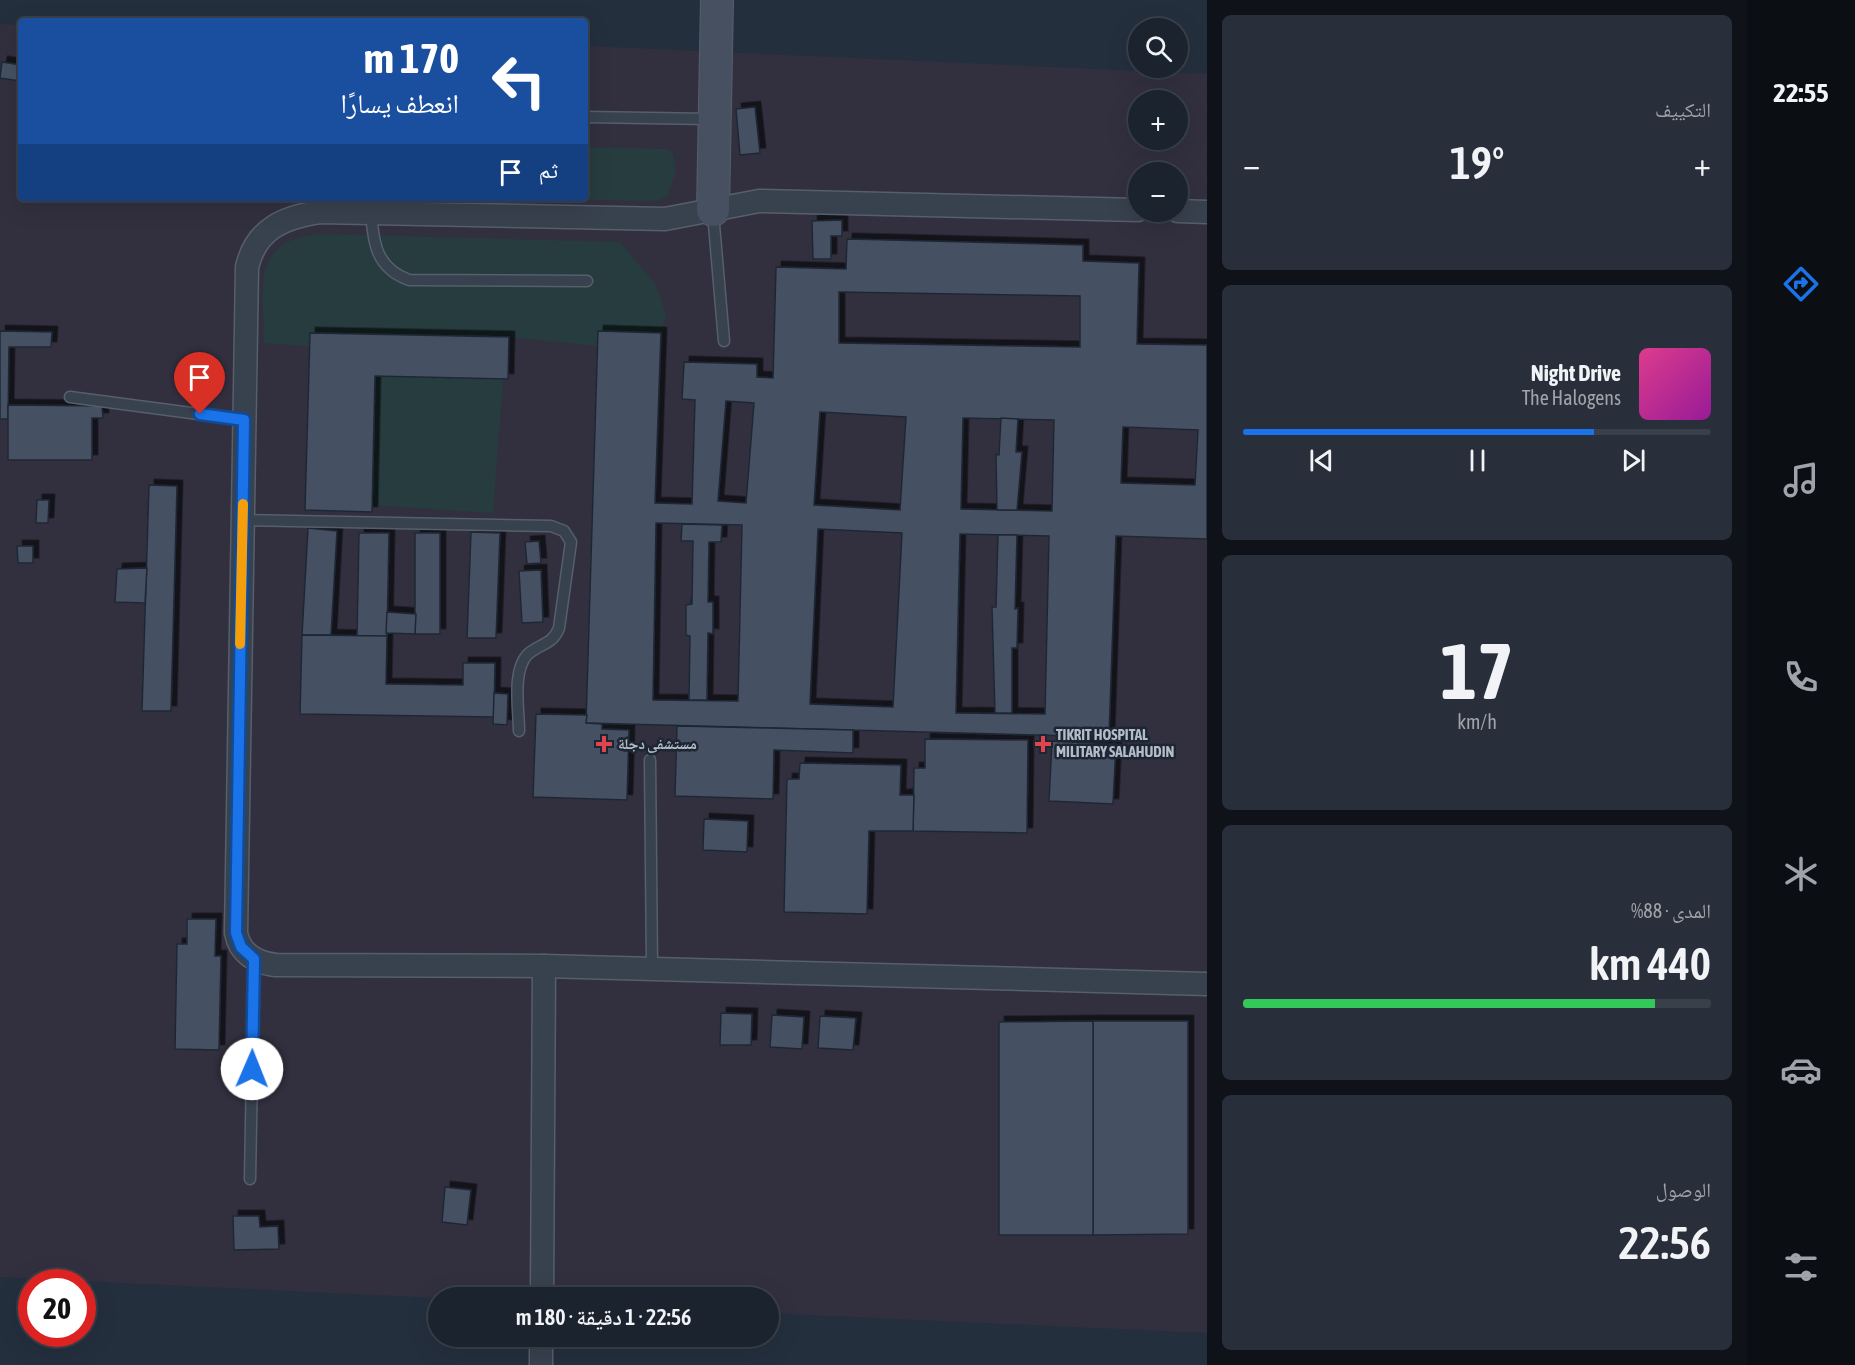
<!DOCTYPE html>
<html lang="ar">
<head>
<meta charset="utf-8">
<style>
	body { margin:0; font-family:"Asap Condensed","Noto Naskh Arabic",sans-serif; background:#282f3a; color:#f1f3f6; direction:rtl; height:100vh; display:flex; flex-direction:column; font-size:22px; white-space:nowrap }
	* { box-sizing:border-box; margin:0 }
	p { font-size:20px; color:#a0a4aa }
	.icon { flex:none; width:33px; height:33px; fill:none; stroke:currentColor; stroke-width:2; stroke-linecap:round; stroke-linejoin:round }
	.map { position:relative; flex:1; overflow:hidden; direction:ltr }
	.side { display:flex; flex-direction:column; gap:15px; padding:15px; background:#0f1319; width:540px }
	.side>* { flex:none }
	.guide { position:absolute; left:18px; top:18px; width:570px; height:183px; border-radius:6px; box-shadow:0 6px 24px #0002,0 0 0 2px #39404a; direction:rtl; background:#1a4fa0; color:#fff; overflow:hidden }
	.controls { position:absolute; left:1128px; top:18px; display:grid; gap:12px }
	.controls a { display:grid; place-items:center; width:60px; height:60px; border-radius:50%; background:#1b232e; box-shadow:0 6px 24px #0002,0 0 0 2px #39404a; font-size:30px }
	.speed { position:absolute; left:18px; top:1269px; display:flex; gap:12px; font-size:30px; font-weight:700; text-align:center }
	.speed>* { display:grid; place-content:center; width:78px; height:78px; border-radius:50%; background:#1b232e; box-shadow:0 6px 24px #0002,0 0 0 2px #39404a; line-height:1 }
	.speed .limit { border:9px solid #d22; background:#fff; color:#111 }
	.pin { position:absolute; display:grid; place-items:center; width:51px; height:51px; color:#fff; margin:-62px -26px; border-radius:50% 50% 50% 0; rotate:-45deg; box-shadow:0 0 6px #0007 }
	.pin .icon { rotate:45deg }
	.me { position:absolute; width:66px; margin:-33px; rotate:1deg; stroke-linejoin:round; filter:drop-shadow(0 0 4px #0008) }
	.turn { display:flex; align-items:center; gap:21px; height:126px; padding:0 30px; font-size:27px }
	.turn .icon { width:78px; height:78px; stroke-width:2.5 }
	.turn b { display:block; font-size:42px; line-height:51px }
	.then { display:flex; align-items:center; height:57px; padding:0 30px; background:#0003; gap:12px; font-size:22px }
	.big { font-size:45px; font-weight:600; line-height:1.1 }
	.side .card { flex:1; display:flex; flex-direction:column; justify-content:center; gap:9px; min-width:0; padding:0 21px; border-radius:9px; background:#282f3a }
	.side .dial { align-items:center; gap:0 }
	.dial b { font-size:78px; line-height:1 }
	.song { display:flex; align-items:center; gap:18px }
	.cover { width:72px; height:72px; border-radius:9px; background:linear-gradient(135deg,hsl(330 70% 55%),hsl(300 70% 35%)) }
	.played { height:6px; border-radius:3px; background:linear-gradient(90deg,#1a73e8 75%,#39404a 75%) }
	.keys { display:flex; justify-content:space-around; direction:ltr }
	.heat { display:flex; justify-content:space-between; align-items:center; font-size:33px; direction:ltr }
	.charge { height:9px; border-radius:4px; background:linear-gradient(90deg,#34c759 88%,#39404a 0) }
	.trip { position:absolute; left:428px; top:1287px; width:351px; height:60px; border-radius:30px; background:#1b232e; box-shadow:0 6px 24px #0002,0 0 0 2px #39404a; font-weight:600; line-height:60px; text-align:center; direction:rtl }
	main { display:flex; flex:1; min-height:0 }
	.menu { display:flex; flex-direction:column; width:108px; justify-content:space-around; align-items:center; background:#0b0e12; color:#a0a4aa }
	.menu .icon { width:42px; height:42px }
	.menu .selected { color:#1a73e8 }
	.menu b { font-size:27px; color:#f1f3f6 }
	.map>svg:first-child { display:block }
	.medical { fill:#32303f; fill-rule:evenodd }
	.green { fill:#263c3f }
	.building { fill:#455162; stroke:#1f2835; stroke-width:1.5; fill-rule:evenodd; filter:url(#shadow) }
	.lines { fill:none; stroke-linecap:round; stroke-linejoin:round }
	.lane-casing { stroke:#565f6c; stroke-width:13 }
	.street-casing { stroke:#565f6c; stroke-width:25 }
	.secondary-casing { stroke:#565f6c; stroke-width:34 }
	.lane { stroke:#38414e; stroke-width:10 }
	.street { stroke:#38414e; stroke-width:22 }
	.secondary { stroke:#465061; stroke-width:32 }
	.route-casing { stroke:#114b97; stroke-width:15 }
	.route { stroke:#1a73e8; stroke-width:10 }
	.slow { stroke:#f59e0b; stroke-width:10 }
	.health-dot { fill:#e0444e; stroke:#1d2633; stroke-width:2 }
	.labels { text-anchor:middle; stroke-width:5; stroke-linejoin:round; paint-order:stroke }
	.poi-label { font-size:15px; font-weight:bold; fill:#b4bcc9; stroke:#1d2633; text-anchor:start }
</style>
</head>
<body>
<main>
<nav class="menu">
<b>22:55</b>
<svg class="icon selected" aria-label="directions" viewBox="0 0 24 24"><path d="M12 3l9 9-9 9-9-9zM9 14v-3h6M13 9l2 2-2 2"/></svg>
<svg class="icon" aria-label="music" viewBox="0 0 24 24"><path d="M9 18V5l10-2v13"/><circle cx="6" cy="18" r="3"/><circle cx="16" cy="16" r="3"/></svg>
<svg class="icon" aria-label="phone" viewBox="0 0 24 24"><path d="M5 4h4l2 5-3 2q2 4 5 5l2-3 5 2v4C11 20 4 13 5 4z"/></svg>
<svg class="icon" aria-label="climate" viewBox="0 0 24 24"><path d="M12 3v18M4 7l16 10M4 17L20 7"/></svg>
<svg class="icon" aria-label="car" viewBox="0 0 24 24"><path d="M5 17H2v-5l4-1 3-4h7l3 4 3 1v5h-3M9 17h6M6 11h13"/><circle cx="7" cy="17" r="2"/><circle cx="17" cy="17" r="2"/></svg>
<svg class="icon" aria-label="filters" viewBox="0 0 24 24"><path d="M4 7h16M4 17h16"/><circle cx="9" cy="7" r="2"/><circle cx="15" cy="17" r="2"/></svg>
</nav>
<section class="side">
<div class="card"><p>التكييف</p>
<div class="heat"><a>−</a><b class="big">19°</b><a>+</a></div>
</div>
<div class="card">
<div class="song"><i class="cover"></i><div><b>Night Drive</b><p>The Halogens</p></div></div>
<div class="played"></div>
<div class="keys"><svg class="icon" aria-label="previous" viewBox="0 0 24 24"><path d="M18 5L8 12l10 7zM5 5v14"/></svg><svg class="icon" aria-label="pause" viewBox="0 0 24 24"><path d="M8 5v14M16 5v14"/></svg><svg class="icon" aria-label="next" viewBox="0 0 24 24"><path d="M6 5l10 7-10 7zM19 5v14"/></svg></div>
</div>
<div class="card dial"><b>17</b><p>km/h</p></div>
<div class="card"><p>المدى · 88%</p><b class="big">440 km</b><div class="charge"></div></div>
<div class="card"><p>الوصول</p><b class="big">22:56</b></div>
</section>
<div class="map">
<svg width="1207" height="1365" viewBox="0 0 1207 1365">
	<defs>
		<filter id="shadow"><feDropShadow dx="5.5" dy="-5.5" stdDeviation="0" flood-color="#0009"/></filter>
	</defs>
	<rect width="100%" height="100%" fill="#242f3e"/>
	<path class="medical" d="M 0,24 L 21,25 L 21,198 L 585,198 L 585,46 L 1207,74 L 1207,1333 L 768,1313 L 768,1298 L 438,1298 L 0,1277 ZM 1138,100 L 1178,100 L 1178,140 L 1138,140 ZM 1138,172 L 1178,172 L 1178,212 L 1138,212 Z"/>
	<g class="green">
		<polygon points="585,147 667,149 673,154 676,170 668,196 657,201 511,198 585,198"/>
		<path d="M 315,234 L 620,242 L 656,285 L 666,315 L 661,333 L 599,331 L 598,346 L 509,337 L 310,333 L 309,346 L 264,343 C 264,292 249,243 315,234 Z"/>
		<polygon points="375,376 503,379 493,513 372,505"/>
	</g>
	<g class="building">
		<polygon points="2,62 21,65 20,81 0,78"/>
		<polygon points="755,107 760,153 740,155 736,109"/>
		<polygon points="842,220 842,236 831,236 831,259 813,259 812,221"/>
		<path d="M 847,239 L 1083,245 L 1083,261 L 1139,263 L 1137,344 L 1207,345 L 1207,539 L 1116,536 L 1109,737 L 586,723 L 598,331 L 661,333 L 655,503 L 692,504 L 695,400 L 682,399 L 684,362 L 757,364 L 757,377 L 773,378 L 776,267 L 846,269 ZM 839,292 L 1080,296 L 1080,347 L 839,343 ZM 726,401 L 754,403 L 746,503 L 718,501 ZM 820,412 L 906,417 L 900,510 L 814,505 ZM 963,418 L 1054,420 L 1052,511 L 961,509 ZM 1123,427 L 1198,430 L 1195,485 L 1121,483 ZM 656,523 L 742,525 L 738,701 L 653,700 ZM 818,529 L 902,533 L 893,707 L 810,704 ZM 960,534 L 1049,536 L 1045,714 L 956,713 Z"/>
		<polygon points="0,331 52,332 51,347 9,347 8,419 0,419"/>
		<polygon points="310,333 509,337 508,379 375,376 372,512 305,510"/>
		<polygon points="8,405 102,406 103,418 92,418 92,460 8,460"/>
		<polygon points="1001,418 1018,419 1016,452 1022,452 1017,510 997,510 996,454 999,455"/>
		<polygon points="149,485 177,486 171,711 142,711"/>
		<polygon points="37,500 49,500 48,523 36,523"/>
		<polygon points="682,524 722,525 721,542 709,542 708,602 713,602 713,634 708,633 707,700 689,700 690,636 686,635 686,605 692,604 693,541 681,541"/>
		<polygon points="308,528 337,531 331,635 302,635"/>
		<polygon points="471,532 500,533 496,638 467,638"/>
		<polygon points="359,533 389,533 387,636 357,636"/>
		<rect x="415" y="533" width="25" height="101"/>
		<polygon points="998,535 1017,535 1015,609 1018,608 1017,648 1012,648 1012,713 995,713 992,607 996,607"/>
		<polygon points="539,541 541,563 527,564 525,542"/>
		<polygon points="17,546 33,546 33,563 18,563"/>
		<polygon points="147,568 145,603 115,602 117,569"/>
		<polygon points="541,570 543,622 522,623 519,571"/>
		<polygon points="387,612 416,614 415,634 386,633"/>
		<polygon points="302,635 387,636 386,684 463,685 463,663 495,663 494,717 300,714"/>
		<polygon points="494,693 508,694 507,725 493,724"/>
		<polygon points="536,714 587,715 586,723 602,724 602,729 629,730 627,800 533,797"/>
		<polygon points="677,726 853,730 853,753 774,750 773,799 675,796"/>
		<polygon points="925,739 1028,740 1027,833 913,831 914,768 925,768"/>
		<polygon points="1052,741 1116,744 1113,804 1049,801"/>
		<polygon points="800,763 901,765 900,795 914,795 913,831 869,831 867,914 784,912 787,779 799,779"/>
		<polygon points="704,819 748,821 747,852 703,850"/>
		<polygon points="187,919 216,919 215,956 221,956 219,1050 175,1049 177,944 187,944"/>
		<polygon points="721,1013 752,1014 751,1045 720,1045"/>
		<polygon points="772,1015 804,1017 802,1049 770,1047"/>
		<polygon points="820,1016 856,1018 853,1050 818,1048"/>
		<polygon points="1093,1021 1188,1021 1188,1234 1093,1235"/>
		<polygon points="1093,1021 1093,1235 999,1235 999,1022"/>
		<polygon points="445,1187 471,1190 467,1225 442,1222"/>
		<polygon points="233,1216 259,1216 260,1227 278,1226 279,1249 234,1250"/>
	</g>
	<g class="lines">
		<defs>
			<g id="lane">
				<polyline points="585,117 711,119"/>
				<polyline points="408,198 408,213"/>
				<path d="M 371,213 C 374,244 376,268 409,280 L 587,281"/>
				<polyline points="713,213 724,341"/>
				<polyline points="70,397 244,420"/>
				<path d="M 243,520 L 551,526 L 564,531 L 571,542 L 559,628 C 553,645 538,644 527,655 C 512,672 519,710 519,731"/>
				<polyline points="650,760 652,968"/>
				<polyline points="250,1179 254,959"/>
			</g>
			<g id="street">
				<path d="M 1138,210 L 759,201 L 665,219 L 320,212 C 284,217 256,229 247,267 L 236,933 C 240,954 256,963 276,965 L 544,966 L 1207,984"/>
				<polyline points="1178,211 1207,212"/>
				<polyline points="542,1298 544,966"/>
				<polyline points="541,1365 541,1336"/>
			</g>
			<polyline id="secondary" points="713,210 717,0"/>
		</defs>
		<use href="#lane" class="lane-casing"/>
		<use href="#street" class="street-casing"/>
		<use href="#secondary" class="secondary-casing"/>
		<use href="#lane" class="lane"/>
		<use href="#street" class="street"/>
		<use href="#secondary" class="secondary"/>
	</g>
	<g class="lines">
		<defs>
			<polyline id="route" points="200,414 244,420 236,933 241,947 254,959 252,1069"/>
		</defs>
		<use href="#route" class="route-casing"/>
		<use href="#route" class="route"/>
		<polyline class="slow" points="240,644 243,504"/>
	</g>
	<g class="health-dot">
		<path d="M601 735h6v6h6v6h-6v6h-6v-6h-6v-6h6z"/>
		<path d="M1040 735h6v6h6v6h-6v6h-6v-6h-6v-6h6z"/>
	</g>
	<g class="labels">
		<g class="poi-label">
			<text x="1056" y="740">TIKRIT HOSPITAL<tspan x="1056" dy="17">MILITARY SALAHUDIN</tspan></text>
			<text x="618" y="749">مستشفى دجلة</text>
		</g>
	</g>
</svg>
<div class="controls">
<a><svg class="icon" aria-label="search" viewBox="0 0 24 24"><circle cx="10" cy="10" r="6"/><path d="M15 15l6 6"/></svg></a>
<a>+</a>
<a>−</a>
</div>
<div class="speed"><div class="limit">20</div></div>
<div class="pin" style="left:200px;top:414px;background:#d93025"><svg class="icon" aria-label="arrive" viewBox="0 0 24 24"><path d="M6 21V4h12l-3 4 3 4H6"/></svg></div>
<svg class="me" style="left:252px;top:1069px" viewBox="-20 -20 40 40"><circle r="19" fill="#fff"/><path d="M0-13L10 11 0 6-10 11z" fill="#1a73e8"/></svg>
<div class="trip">22:56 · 1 دقيقة · 180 m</div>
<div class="guide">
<div class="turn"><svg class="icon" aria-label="left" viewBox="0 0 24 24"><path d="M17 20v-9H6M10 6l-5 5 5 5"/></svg><div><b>170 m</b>انعطف يسارًا</div></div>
<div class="then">ثم<svg class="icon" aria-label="arrive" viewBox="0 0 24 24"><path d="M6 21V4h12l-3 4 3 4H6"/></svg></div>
</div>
</div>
</main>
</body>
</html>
